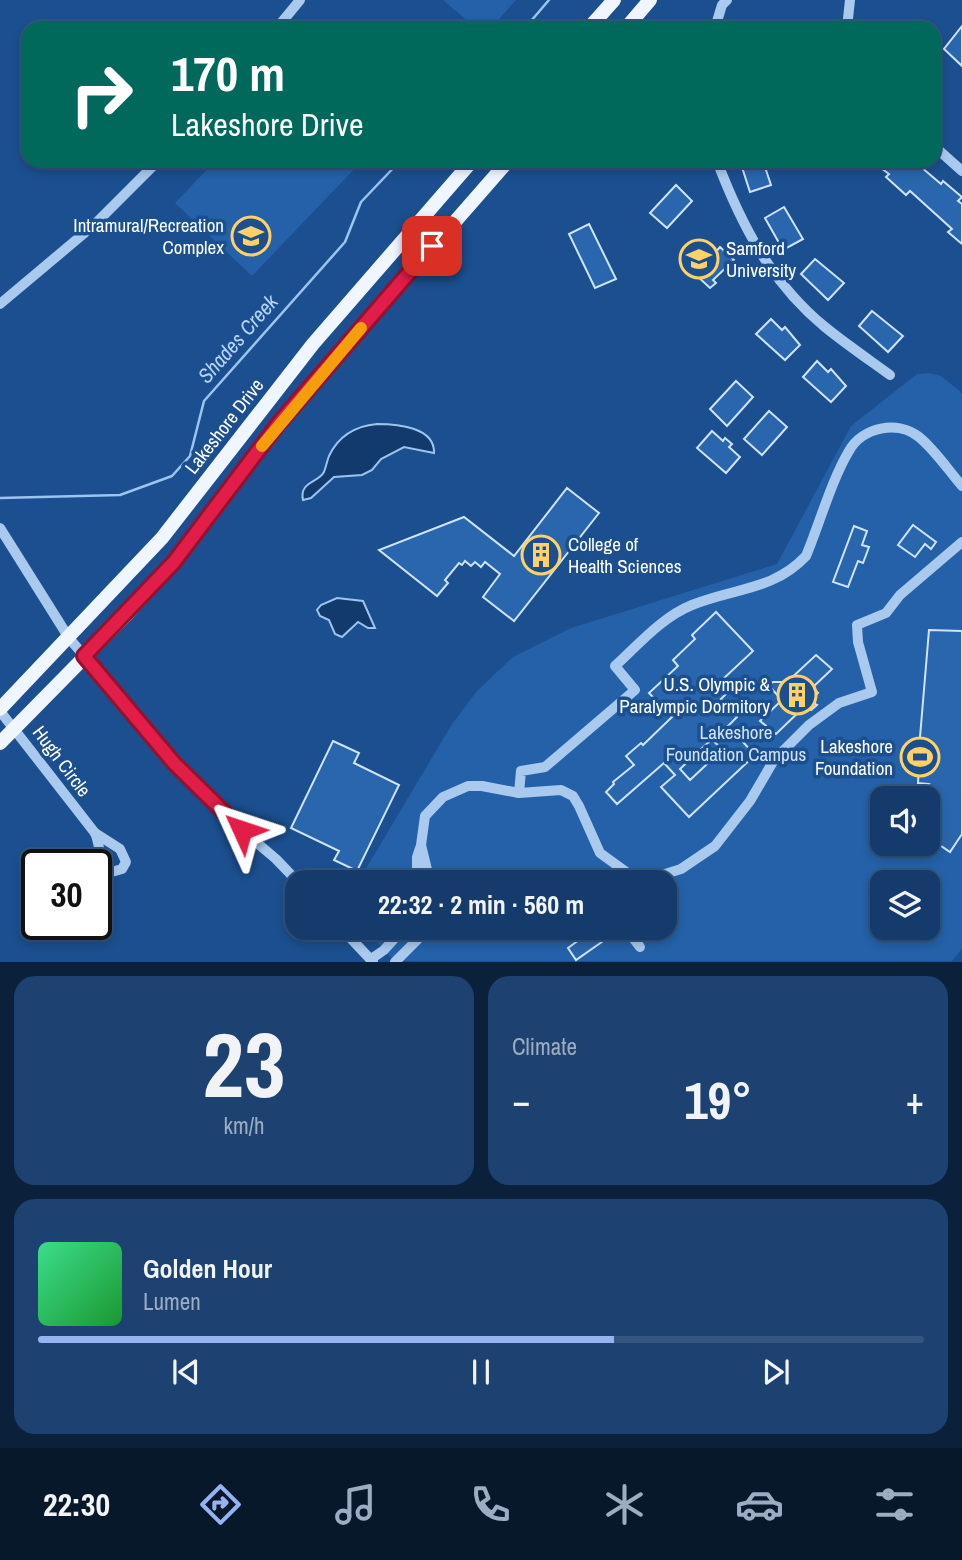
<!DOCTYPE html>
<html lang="en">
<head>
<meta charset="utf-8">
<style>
	body { margin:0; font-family:"Archivo Narrow",sans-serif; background:#1d4271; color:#f1f3f6; height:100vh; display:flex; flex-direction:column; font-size:26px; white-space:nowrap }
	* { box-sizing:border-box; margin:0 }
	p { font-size:23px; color:#9dadc1 }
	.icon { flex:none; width:38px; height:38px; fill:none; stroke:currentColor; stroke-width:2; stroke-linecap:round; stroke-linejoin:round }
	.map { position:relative; height:962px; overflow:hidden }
	.details { display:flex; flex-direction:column; gap:14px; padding:14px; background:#0b203b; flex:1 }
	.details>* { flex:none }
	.banner { position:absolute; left:21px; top:21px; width:920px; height:147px; border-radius:21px; box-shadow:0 4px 10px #0003,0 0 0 2px #33557e; background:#00695c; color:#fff; overflow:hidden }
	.tools { position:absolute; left:870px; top:786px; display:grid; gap:14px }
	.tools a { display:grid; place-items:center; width:70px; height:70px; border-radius:14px; background:#143b6b; box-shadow:0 4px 10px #0003,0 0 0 2px #33557e; font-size:35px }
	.speed { position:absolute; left:21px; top:849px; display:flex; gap:14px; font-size:35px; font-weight:700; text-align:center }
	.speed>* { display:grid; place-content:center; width:91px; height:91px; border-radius:50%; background:#143b6b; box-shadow:0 4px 10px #0003,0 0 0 2px #33557e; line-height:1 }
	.speed .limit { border:4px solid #111; border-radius:10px; background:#fff; color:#111 }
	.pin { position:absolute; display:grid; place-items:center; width:60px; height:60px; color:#fff; margin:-30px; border-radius:14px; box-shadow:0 4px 10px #0006 }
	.me { position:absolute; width:77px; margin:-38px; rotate:312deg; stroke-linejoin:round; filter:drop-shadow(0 0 5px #0008) }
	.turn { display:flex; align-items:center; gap:24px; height:147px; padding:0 35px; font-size:32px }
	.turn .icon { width:91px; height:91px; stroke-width:2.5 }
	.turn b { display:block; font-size:49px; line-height:60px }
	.big { font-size:52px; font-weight:700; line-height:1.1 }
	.details .card { flex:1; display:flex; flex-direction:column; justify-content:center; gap:10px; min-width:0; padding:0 24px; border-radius:21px; background:#1d4271 }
	.details .dial { align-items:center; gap:0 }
	.dial b { font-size:91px; line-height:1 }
	.song { display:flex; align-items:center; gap:21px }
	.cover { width:84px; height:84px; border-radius:10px; background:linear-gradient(135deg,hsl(150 70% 55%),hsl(130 70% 35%)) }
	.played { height:7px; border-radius:4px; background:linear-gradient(90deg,#95b2f1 65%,#33557e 65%) }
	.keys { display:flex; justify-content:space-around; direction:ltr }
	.heat { display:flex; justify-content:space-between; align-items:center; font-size:38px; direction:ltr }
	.details .tiles { flex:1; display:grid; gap:14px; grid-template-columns:1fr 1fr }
	.card:last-child { grid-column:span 2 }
	.trip { position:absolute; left:285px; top:870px; width:392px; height:70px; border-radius:21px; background:#143b6b; box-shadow:0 4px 10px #0003,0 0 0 2px #33557e; font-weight:700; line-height:70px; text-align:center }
	.tab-bar { display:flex; height:112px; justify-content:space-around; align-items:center; background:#08182b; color:#9dadc1 }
	.tab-bar .icon { width:49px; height:49px }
	.tab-bar .current { color:#95b2f1 }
	.tab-bar b { font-size:32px; color:#f1f3f6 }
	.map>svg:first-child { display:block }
	.green { fill:#2461a8; fill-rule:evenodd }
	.water { fill:#123a6d; stroke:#9cc4f0; stroke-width:2 }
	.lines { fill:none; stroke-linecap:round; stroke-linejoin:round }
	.stream { stroke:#9cc4f0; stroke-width:2.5 }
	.building { fill:#2a66ad; stroke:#cfe3fa; stroke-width:2; fill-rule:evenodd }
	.minor { stroke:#a9c9ee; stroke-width:10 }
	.major { stroke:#f0f6ff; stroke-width:14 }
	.route-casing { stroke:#92132f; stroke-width:18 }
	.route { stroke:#e11d48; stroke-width:12 }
	.slow { stroke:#f59e0b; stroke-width:12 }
	.labels { text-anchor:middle; stroke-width:7; stroke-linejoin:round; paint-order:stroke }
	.poi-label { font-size:19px; fill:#fff; stroke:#1b4f8f; text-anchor:end }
	.street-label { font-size:19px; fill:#fff; stroke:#1b4f8f }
	.park-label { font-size:19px; fill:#cfe3fa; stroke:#1b4f8f }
	.water-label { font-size:21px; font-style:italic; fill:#b5d3f5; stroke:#1b4f8f }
</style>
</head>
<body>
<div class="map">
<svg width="962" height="962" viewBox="0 0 962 962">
	<rect width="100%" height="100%" fill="#1b4f8f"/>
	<g class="green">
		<polygon points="443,0 516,0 491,28 476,28"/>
		<polygon points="215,161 362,161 252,276 175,203"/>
		<path d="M 929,373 L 941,376 L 962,393 L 962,949 L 952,961 L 394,961 L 364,928 L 665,928 L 665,882 L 358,882 L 452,724 L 477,691 L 513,657 L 571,628 L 777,564 L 851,426 L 917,374 ZM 882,798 L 928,798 L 928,844 L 882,844 ZM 882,882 L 928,882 L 928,928 L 882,928 Z"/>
	</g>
	<g class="water">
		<path d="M 377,424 C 397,424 435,427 434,453 L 404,447 L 381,459 L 372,470 L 362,475 L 334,477 L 311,498 L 303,500 C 299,482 318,483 324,472 C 326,467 327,461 329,456 C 339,435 355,426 377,424 Z"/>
		<polygon points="337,598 363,601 375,628 368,628 358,622 342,637 335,634 329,620 320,616 317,610 321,605"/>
	</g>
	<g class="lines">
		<g class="stream">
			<polyline points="525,28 549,0"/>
			<polyline points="0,498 120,495 172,476 190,456 204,401 345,242 361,202 400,161"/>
		</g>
	</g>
	<g class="building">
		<polygon points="962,26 962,66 944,49"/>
		<polygon points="740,161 763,161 771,185 750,192"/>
		<polygon points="886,161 914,161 941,184 943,181 962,197 958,201 962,204 962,244 948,232 952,229 910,191 906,195 886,177 889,174 881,168"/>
		<polygon points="676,185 692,201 667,228 650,213"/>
		<polygon points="784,207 803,239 783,250 765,218"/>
		<polygon points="589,224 616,279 595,288 569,234"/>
		<polygon points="720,247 734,260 713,280 716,283 710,288 696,275"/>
		<polygon points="815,259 844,283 828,300 801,274"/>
		<polygon points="872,311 903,336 888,352 859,326"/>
		<polygon points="771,319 782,330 785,327 800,345 785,360 756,334"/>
		<polygon points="817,361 828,372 831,369 846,386 831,402 803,377"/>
		<polygon points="736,381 753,397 727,426 710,409"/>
		<polygon points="769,411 787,427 762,455 744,439"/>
		<polygon points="712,431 723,441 725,438 732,444 729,447 740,457 726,473 697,448"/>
		<polygon points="567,488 599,513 514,621 483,597 500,574 485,562 481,567 475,562 471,566 465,561 462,565 459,563 445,580 448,583 437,596 379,550 464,517 514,556"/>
		<polygon points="913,525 936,542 931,549 925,544 915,557 898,545"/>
		<polygon points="854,526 867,531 862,545 869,547 863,563 858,561 848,587 833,582"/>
		<path d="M 716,612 L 753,651 L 723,679 L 731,689 L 721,699 L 737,717 L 728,726 L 755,755 L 689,817 L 661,787 L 675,775 L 664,763 L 617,804 L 606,792 L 614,784 L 613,782 L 634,765 L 626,756 L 641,743 L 643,745 L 672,717 L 649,693 L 678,666 L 673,660 L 695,639 L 692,635 ZM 712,739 L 722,750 L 690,780 L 680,769 Z"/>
		<polygon points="929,630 962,631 962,834 950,852 928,837 928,798 920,798 929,784 918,783 919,767 908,766 909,749 919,749"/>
		<polygon points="816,655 832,669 813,687 818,693 810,701 817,705 811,710 804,707 776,734 760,721 782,700 769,686 773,682 787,682"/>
		<polygon points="333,741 359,753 354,763 399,785 357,871 334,860 339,851 291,828"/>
		<polygon points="577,928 610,928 602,933 606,939 576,960 568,948 583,937"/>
	</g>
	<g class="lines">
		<g class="minor">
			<polyline points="277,28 300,0"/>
			<polyline points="715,28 722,5 727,0"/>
			<polyline points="847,28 850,0"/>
			<polyline points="934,146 962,171"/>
			<path d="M 717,161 C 741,224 771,283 825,327 C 846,344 868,359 890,375"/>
			<polyline points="0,304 94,225 158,161"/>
			<polyline points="0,528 69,638 174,763 224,815 276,859 298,882"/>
			<polyline points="0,711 95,833"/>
			<path d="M 519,793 L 521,771 L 545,767 L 635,690 L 615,666 C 638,645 662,617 692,605 C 733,588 773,591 806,556 C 819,525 832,479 849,451 C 862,427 898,420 919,437 C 935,450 949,471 962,486"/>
			<path d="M 95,833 L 120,849 L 126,862 L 122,869 L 108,873 C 98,862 101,846 95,833 Z"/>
			<polyline points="417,882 417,857 420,848"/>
			<polyline points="430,882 421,845 425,816 443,797 468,786 482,786 519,793 561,790 573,796 579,806 600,853 629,874 662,875 681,869 715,846 750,801 774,760 809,725 839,703 872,692 858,642 857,625 886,613 900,595 962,542"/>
			<polyline points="341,928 373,962"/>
			<polyline points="622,928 627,930 640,947"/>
			<polyline points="371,959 384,950 404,928"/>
			<polyline points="395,962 418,939 422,928"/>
		</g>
		<g class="major">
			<polyline points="589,28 614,0"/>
			<polyline points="626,28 650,0"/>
			<polyline points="0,709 162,538 313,344 472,161"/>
			<polyline points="0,743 127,614 174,562 279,423 508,161"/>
		</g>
	</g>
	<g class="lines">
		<defs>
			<polyline id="route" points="242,830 174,763 84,656 174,562 279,423 432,246"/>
		</defs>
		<use href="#route" class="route-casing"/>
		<use href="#route" class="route"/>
		<polyline class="slow" points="262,446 361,328"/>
	</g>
	<defs>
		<symbol id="university-ring" viewBox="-11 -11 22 22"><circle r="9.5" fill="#1b4f8f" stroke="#ffd166" stroke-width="1.5"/><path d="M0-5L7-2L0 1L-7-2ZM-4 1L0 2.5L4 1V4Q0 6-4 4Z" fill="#ffd166"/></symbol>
		<symbol id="building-ring" viewBox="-11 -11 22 22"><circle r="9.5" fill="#1b4f8f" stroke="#ffd166" stroke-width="1.5"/><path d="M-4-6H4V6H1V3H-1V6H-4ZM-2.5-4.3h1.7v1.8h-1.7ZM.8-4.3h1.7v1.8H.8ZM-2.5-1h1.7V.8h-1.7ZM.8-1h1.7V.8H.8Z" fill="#ffd166"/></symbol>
		<symbol id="stadium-ring" viewBox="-11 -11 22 22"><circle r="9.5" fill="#1b4f8f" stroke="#ffd166" stroke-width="1.5"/><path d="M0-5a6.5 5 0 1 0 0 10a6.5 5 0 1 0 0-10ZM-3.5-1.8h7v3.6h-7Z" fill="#ffd166"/></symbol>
	</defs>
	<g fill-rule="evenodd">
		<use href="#university-ring" x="229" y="214" width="44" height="44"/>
		<use href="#university-ring" x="677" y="237" width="44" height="44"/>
		<use href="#building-ring" x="519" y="533" width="44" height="44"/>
		<use href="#building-ring" x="775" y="673" width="44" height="44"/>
		<use href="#stadium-ring" x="898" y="735" width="44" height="44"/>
	</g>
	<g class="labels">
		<g class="poi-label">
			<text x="224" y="232">Intramural/Recreation<tspan x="224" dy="22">Complex</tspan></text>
			<text x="726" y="255" text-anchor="start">Samford<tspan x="726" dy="22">University</tspan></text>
			<text x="568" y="551" text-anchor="start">College of<tspan x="568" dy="22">Health Sciences</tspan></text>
			<text x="770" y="691">U.S. Olympic &amp;<tspan x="770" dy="22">Paralympic Dormitory</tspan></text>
			<text x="893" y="753">Lakeshore<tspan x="893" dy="22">Foundation</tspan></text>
		</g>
		<g class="street-label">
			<text transform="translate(224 426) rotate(-52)" y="7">Lakeshore Drive</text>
			<text transform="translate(62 761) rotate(53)" y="7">Hugh Circle</text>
		</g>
		<g class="park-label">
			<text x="736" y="739">Lakeshore<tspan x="736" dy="22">Foundation Campus</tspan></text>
		</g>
		<g class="water-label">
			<text transform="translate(238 339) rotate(-49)" y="7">Shades Creek</text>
		</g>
	</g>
</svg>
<div class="tools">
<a><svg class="icon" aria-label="sound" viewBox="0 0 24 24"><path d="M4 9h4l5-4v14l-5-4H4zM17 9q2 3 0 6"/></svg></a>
<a><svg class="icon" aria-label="layers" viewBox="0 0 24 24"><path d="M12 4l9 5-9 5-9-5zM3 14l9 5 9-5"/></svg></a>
</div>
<div class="speed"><div class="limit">30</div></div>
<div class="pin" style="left:432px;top:246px;background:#d93025"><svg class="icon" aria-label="arrive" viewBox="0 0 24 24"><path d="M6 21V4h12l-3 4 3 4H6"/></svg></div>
<svg class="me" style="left:242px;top:830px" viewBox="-20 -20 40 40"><path d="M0-17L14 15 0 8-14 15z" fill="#e11d48" stroke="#fff" stroke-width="4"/></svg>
<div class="trip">22:32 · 2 min · 560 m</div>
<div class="banner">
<div class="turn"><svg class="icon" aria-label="right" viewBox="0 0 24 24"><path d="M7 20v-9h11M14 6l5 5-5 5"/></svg><div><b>170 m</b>Lakeshore Drive</div></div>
</div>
</div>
<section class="details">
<div class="tiles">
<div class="card dial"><b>23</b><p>km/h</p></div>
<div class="card"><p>Climate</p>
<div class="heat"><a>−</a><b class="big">19°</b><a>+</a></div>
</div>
<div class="card">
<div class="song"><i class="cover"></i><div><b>Golden Hour</b><p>Lumen</p></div></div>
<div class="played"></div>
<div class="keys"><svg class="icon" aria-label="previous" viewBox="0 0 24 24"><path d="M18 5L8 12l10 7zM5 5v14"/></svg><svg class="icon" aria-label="pause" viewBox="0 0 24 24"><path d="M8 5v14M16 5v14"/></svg><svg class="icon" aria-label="next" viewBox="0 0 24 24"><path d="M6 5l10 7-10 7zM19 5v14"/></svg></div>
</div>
</div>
</section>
<nav class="tab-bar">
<b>22:30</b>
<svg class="icon current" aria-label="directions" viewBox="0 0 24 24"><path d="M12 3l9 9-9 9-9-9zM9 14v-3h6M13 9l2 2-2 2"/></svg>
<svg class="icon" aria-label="music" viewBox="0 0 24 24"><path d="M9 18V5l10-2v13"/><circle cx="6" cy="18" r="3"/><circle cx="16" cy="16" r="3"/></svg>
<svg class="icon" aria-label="phone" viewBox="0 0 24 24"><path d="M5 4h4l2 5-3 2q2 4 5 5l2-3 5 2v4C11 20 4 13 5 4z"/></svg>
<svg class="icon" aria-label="climate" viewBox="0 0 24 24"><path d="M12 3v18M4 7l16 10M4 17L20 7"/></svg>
<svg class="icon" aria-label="car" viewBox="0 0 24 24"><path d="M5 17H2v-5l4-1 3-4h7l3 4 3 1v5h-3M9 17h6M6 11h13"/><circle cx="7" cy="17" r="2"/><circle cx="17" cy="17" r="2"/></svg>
<svg class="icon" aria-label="filters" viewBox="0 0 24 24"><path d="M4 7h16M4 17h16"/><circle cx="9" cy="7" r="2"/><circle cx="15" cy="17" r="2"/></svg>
</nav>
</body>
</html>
